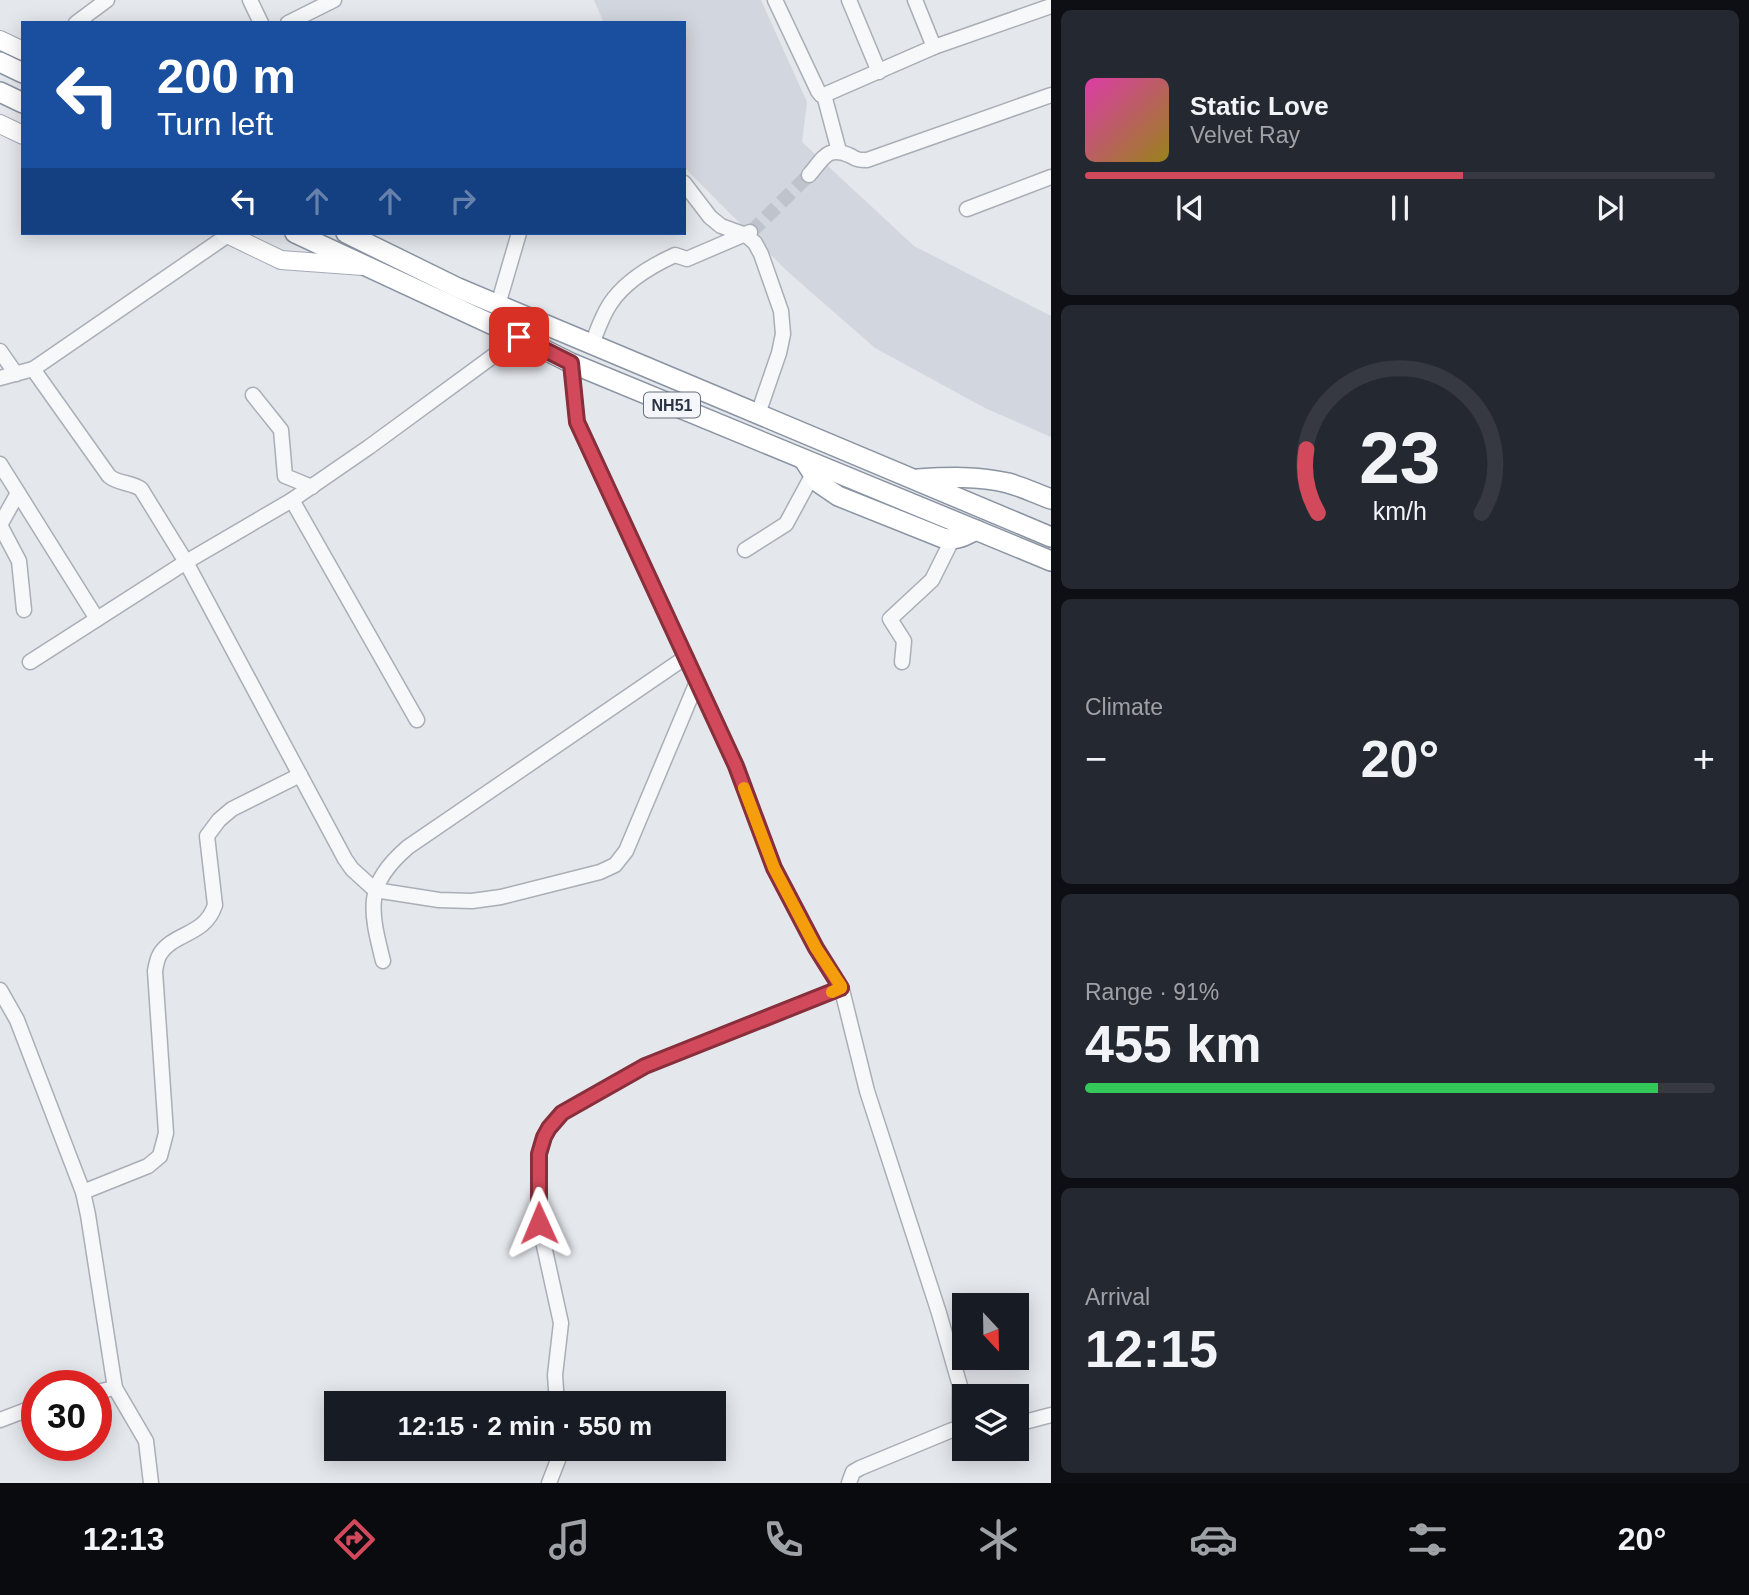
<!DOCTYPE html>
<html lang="en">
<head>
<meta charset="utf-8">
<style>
	body { margin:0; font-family:Arial,sans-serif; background:#242831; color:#f1f3f6; height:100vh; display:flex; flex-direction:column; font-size:26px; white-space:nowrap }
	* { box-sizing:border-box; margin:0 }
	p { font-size:23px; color:#9ea1a6 }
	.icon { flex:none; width:38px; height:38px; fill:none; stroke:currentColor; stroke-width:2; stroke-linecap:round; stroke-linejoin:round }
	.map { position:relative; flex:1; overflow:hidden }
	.sheet { display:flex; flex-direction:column; gap:10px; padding:10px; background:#0d0f14; width:698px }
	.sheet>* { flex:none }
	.top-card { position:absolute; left:21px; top:21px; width:665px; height:214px; border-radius:0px; box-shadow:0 4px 18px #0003; background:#1a4fa0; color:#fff; overflow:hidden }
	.needle { width:46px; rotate:158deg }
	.fabs { position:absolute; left:952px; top:1293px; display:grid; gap:14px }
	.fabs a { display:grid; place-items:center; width:77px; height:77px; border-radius:0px; background:#171b24; box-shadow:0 4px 18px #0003; font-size:35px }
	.speed { position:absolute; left:21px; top:1370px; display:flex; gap:14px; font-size:35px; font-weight:700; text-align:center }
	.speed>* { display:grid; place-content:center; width:91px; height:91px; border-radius:50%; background:#171b24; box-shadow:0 4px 18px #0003; line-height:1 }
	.speed .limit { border:10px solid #d22; background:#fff; color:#111 }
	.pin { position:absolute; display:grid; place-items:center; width:60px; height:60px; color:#fff; margin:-30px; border-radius:14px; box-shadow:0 4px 10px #0006 }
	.me { position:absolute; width:77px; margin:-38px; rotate:359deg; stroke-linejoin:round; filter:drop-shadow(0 0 5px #0008) }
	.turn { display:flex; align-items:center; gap:24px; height:147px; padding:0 21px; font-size:32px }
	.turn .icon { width:91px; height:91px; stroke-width:2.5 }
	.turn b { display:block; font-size:49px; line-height:60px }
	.lanes { display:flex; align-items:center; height:66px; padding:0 21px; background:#0003; justify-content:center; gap:35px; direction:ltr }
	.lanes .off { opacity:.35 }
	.big { font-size:52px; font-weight:600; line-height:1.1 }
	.sheet .card { flex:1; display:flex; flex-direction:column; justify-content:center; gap:10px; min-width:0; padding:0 24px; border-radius:10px; background:#242831 }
	.sheet .dial { align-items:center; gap:0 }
	.dial svg { height:182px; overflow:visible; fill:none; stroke:#363941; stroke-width:7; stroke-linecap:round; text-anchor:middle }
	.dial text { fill:#f1f3f6; stroke:none }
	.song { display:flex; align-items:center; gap:21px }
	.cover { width:84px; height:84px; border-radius:10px; background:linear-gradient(135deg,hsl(320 70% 55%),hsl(50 70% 35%)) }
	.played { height:7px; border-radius:4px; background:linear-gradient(90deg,#d1495b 60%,#363941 60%) }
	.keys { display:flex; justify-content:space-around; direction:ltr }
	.heat { display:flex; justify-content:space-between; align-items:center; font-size:38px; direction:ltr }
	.charge { height:10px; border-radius:5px; background:linear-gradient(90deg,#34c759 91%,#363941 0) }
	.trip { position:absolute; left:324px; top:1391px; width:402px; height:70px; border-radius:0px; background:#171b24; box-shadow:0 4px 18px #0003; font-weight:600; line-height:70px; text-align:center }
	.menu { display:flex; height:112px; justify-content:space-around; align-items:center; background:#090b0e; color:#9ea1a6 }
	.menu .icon { width:49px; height:49px }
	.menu .active { color:#d1495b }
	.menu b { font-size:32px; color:#f1f3f6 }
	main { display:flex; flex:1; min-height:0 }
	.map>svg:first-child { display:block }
	.built { fill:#d2d6de }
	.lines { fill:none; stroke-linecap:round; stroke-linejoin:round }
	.minor-tunnel { stroke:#bfc3cb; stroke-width:14; stroke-dasharray:14 7; stroke-linecap:butt }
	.minor-casing { stroke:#a9aeb7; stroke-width:17 }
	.major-casing { stroke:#a3abb8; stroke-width:20 }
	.highway-casing { stroke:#8b94a3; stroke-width:22 }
	.minor { stroke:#f7f8fa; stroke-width:14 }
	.major { stroke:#fff; stroke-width:18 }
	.highway { stroke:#fff; stroke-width:19 }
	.route-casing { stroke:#882f3b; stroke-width:18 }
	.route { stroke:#d1495b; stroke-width:12 }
	.slow { stroke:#f59e0b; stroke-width:12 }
	.labels { text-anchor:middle; stroke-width:6; stroke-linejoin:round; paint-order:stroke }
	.shield { fill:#f4f6f9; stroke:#676e7b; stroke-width:2 }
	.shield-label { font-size:16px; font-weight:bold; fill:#2b3445 }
</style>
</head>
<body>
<main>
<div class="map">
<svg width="1051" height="1483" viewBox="0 0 1051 1483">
	<rect width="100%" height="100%" fill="#e4e7ec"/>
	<polygon class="built" points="594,0 761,0 807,102 802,142 914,246 1051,316 1051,437 985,408 875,348 787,271 684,167 684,23 604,23"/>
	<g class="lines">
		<polyline class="minor-tunnel" points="751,232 809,175"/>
		<defs>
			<g id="minor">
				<polyline points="250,0 261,23"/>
				<polyline points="775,0 818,91 821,95 824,95 934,47 1051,6"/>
				<polyline points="849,0 879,72"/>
				<polyline points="915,0 934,47"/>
				<polyline points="76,23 107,0"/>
				<polyline points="288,23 334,0"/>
				<polyline points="824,95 839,151"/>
				<path d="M 809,175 C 824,158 827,145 851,156 C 857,160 860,160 867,160 L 1051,95"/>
				<polyline points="684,183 710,217 721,226 746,235 755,243 761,254 781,311 783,334 779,353 758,414"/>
				<polyline points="967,209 1051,177"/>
				<polyline points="498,305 519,233"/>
				<path d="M 592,344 C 597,331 602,316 610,304 C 625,281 651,266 675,255 L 687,259 L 750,232"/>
				<polyline points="0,351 16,374"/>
				<polyline points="571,363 577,422 736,766 774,868 813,943 842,990 867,1091 939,1313 960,1386 960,1429"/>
				<path d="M 33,369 L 109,476 C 118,484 131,482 141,489 L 186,562 L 345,859 L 352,869 L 375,890 L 439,900 L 472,901 L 501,897 L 600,872 L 615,865 L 626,851 L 697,682"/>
				<polyline points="0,378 33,369 42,363 228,235"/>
				<polyline points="253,395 281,430 285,476 312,487"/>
				<polyline points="0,464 97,619"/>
				<polyline points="18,493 0,525 19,561 24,610"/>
				<polyline points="292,500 417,720"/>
				<polyline points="745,550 786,524 813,474"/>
				<polyline points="30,662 186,562 292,500 369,447 519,337"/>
				<polyline points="902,662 904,641 890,619 932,580 952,540"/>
				<path d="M 383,961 C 370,909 364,885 408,847 L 686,657"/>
				<polyline points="0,990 17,1020 83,1192 88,1215 115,1388 146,1441 151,1483"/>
				<path d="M 83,1192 L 148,1166 L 160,1156 L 166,1133 L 155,971 C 156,965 157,959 160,954 C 174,932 205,936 215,905 L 207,836 L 219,820 L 232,809 L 300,775"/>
				<polyline points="96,1392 115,1388"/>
				<polyline points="557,1404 555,1375 561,1323 539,1223 539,1154 544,1137 549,1128 562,1113 572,1107 645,1066 841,988"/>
				<polyline points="0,1420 37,1406"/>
				<polyline points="1017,1424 1051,1415"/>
				<polyline points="549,1483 558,1460 560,1449"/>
				<polyline points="849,1483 853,1472 860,1468 952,1430 964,1430"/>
			</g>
			<g id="major">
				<polyline points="0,40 23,51"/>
				<polyline points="0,124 23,135"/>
				<polyline points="225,233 281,260 363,266"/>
			</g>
			<g id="highway">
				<polyline points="0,62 23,73"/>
				<polyline points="0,92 23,103"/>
				<polyline points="295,233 519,337 571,363 1051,561"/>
				<polyline points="346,233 458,288 1051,537"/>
				<path d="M 804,460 L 819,483 L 838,496 L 943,538 C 957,541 964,536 976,530"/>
				<path d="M 918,479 C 949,477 978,476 1008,483 C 1023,487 1037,494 1051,499"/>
			</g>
		</defs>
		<use href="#minor" class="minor-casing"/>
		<use href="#major" class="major-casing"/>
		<use href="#highway" class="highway-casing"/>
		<use href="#minor" class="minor"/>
		<use href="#major" class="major"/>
		<use href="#highway" class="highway"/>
	</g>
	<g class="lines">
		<defs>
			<polyline id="route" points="519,337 571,363 577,422 736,766 774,868 816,948 841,988 645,1066 562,1113 549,1128 544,1137 539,1154 539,1223"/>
		</defs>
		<use href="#route" class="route-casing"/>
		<use href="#route" class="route"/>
		<polyline class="slow" points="744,788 774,868 816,948 841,986 841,988 832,992"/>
	</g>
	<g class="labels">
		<rect class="shield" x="644" y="392.5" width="56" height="25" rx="5"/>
		<g class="shield-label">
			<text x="672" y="411">NH51</text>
		</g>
	</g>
</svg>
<div class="fabs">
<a><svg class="needle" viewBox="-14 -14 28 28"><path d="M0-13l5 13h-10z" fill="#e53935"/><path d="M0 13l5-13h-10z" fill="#9ea1a6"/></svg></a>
<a><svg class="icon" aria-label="layers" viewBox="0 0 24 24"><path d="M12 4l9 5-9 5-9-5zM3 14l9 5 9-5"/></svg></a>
</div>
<div class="speed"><div class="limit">30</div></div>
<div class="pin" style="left:519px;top:337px;background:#d93025"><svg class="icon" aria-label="arrive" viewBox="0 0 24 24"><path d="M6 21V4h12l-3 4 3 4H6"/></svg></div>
<svg class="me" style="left:539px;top:1223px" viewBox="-20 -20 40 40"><path d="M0-17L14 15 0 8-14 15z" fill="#d1495b" stroke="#fff" stroke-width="4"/></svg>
<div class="trip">12:15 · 2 min · 550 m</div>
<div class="top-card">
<div class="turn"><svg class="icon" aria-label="left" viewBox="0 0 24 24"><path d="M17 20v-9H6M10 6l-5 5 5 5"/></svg><div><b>200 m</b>Turn left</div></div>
<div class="lanes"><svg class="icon" aria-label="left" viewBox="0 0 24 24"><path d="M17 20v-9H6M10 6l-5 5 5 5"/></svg><svg class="icon off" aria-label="ahead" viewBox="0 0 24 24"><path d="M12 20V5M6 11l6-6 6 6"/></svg><svg class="icon off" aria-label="ahead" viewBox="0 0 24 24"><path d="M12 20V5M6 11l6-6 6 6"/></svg><svg class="icon off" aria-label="right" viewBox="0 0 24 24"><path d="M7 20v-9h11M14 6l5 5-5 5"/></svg></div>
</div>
</div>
<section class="sheet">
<div class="card">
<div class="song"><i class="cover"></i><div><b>Static Love</b><p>Velvet Ray</p></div></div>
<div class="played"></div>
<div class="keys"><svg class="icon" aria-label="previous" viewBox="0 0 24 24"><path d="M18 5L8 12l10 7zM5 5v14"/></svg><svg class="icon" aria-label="pause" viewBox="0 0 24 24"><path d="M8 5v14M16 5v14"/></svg><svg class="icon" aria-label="next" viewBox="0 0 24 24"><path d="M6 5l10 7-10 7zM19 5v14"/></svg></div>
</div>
<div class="card dial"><svg viewBox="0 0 100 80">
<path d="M14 69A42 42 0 1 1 86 69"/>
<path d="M14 69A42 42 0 0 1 9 41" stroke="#d1495b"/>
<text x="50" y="56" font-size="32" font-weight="700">23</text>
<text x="50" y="72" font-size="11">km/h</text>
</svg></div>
<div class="card"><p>Climate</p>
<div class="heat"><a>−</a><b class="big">20°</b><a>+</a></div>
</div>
<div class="card"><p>Range · 91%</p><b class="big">455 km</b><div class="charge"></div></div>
<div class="card"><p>Arrival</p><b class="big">12:15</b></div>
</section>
</main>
<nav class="menu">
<b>12:13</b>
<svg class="icon active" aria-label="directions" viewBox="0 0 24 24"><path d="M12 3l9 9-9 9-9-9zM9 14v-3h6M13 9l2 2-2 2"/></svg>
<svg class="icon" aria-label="music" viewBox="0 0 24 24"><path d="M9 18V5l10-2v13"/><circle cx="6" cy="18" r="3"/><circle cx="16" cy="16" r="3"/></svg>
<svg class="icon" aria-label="phone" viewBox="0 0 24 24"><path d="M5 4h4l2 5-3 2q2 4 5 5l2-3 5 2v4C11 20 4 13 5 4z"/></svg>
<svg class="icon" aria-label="climate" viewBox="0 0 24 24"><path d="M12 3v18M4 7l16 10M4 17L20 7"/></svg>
<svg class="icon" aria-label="car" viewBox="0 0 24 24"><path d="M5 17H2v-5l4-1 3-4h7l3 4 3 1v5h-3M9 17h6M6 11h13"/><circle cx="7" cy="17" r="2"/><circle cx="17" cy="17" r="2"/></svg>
<svg class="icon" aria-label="filters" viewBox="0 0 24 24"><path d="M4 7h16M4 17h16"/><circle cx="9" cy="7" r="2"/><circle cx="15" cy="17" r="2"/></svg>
<b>20°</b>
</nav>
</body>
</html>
